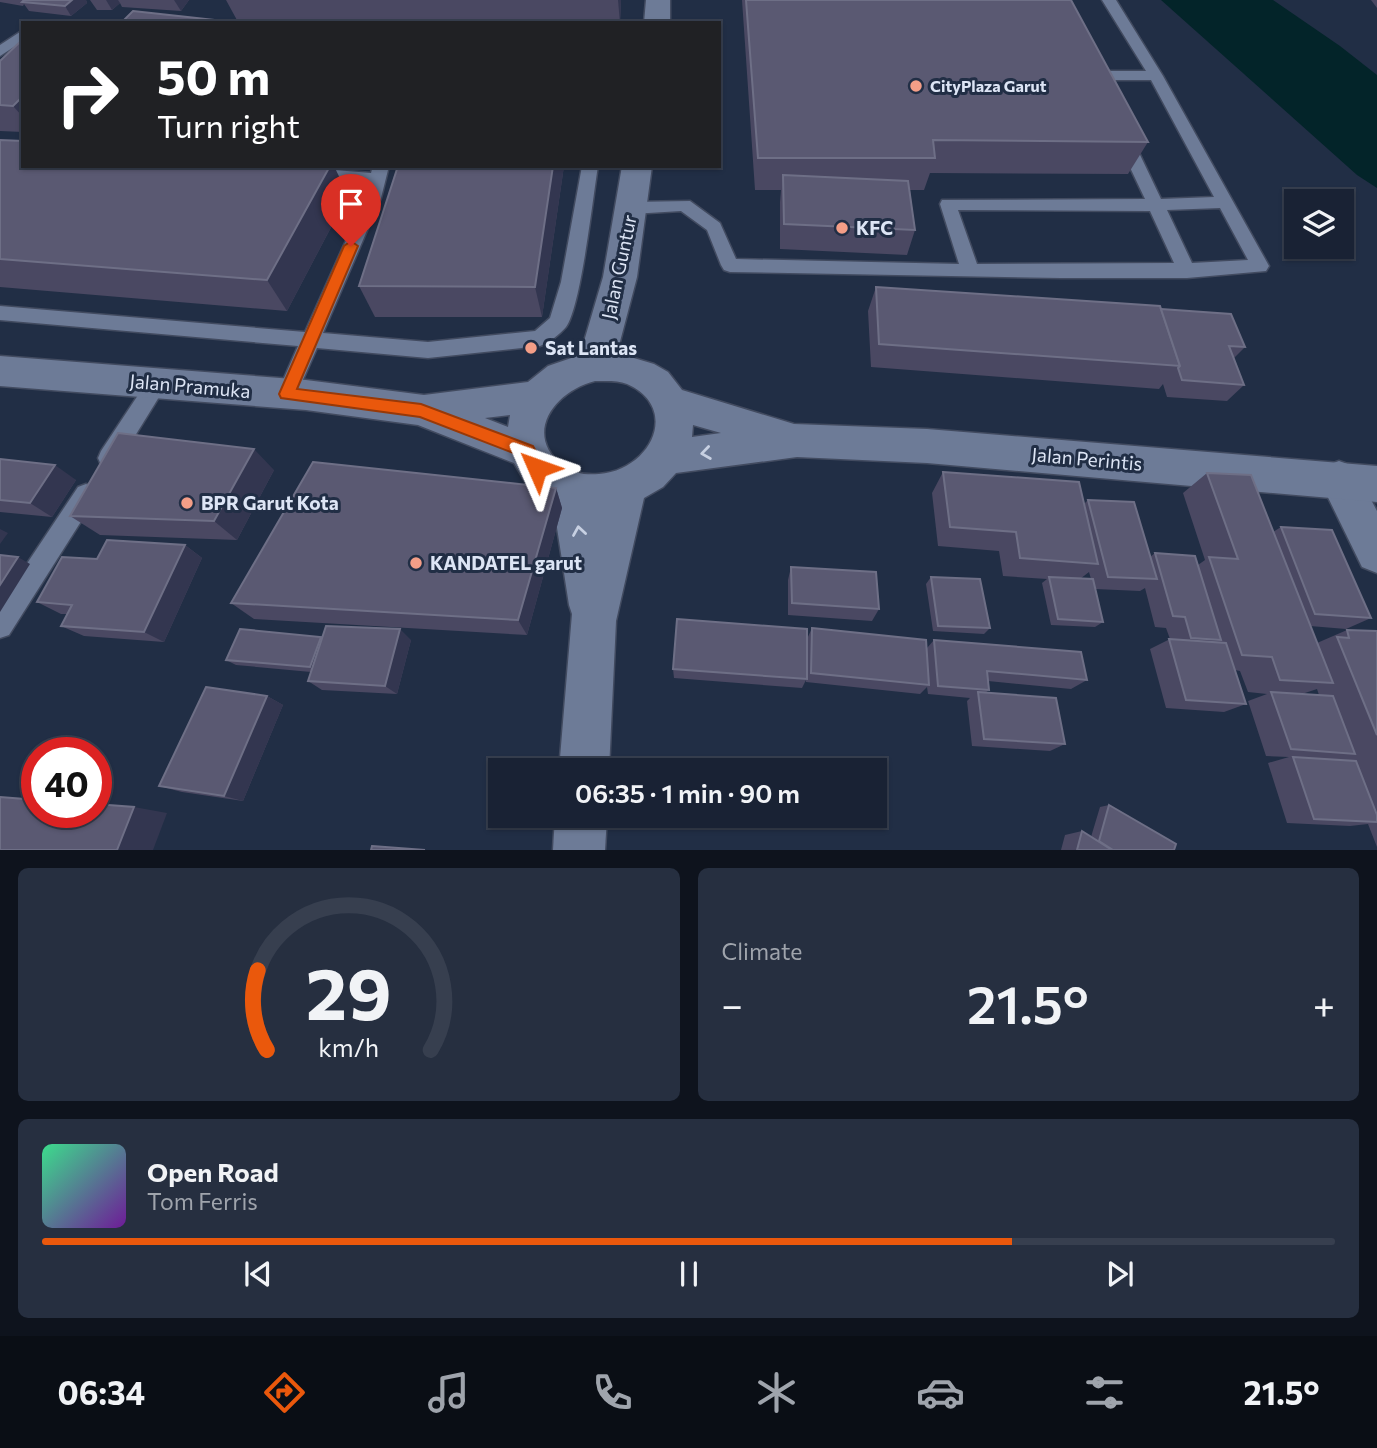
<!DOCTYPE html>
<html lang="en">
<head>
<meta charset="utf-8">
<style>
	body { margin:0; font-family:Commissioner,sans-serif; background:#262f40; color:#f1f3f6; height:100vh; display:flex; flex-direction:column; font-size:26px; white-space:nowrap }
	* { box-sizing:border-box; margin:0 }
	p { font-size:23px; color:#9fa4ac }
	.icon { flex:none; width:38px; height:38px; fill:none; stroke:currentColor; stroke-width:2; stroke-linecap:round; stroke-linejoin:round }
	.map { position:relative; height:850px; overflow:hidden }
	.side { display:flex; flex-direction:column; gap:18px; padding:18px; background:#0e131d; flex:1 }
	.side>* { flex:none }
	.top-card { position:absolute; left:21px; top:21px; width:700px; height:147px; border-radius:0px; box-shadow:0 2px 5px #0004,0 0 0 2px #373f4f; background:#202124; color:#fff; overflow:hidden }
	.buttons { position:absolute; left:1284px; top:189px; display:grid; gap:14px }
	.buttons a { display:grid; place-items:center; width:70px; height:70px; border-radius:0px; background:#192234; box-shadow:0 2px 5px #0004,0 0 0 2px #373f4f; font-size:35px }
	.speed { position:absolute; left:21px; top:737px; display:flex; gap:14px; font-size:35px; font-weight:700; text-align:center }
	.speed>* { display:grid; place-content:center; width:91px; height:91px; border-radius:50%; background:#192234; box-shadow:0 2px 5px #0004,0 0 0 2px #373f4f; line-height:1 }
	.speed .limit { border:10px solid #d22; background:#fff; color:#111 }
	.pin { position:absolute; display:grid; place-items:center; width:60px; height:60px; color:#fff; margin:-72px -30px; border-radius:50% 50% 50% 0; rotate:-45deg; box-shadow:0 0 7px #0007 }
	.pin .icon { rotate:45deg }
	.me { position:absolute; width:77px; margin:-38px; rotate:313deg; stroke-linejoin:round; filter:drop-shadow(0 0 5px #0008) }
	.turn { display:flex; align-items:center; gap:24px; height:147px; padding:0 21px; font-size:32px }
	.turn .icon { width:91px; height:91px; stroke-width:2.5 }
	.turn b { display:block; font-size:49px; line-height:60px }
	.big { font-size:52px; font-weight:600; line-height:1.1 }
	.side .tile { flex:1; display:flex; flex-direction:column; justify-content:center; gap:10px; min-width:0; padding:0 24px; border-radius:10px; background:#262f40 }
	.side .dial { align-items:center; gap:0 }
	.dial svg { height:182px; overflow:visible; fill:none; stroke:#373f4f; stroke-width:7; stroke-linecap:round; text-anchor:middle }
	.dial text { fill:#f1f3f6; stroke:none }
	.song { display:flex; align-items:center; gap:21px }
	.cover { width:84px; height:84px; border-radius:10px; background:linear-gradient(135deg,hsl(150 70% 55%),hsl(280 70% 35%)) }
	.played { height:7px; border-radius:4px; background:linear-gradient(90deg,#ea580c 75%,#373f4f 75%) }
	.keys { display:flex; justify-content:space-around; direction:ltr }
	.heat { display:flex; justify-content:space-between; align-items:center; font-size:38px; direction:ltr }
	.side .tiles { flex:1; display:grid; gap:18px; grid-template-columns:1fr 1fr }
	.tile:last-child { grid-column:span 2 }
	.trip { position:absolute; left:488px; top:758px; width:399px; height:70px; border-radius:0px; background:#192234; box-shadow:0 2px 5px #0004,0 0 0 2px #373f4f; font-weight:600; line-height:70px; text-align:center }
	.tabs { display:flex; height:112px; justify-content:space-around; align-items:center; background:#0a0e15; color:#9fa4ac }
	.tabs .icon { width:49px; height:49px }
	.tabs .active { color:#ea580c }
	.tabs b { font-size:32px; color:#f1f3f6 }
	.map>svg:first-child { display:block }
	.water { fill:#032429 }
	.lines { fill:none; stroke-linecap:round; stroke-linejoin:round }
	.service-casing { stroke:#424b60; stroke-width:3 }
	.minor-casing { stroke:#424b60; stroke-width:3 }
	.tertiary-casing { stroke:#424b60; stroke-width:3 }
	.service { fill:#6d7b97; fill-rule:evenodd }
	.minor { fill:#6d7b97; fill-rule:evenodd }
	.tertiary { fill:#6d7b97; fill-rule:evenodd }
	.wall { fill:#4a4862; fill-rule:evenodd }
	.shaded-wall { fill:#333650 }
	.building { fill:#5a5972; stroke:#6e6f86; stroke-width:2 }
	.oneway { stroke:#c7d0e2 }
	.route { fill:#ea580c; stroke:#983908; stroke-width:2 }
	.poi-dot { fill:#f49e87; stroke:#212e45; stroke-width:2.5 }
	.labels { text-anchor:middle; stroke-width:6; stroke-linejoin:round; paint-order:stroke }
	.far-poi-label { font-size:16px; font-weight:bold; fill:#dde5f5; stroke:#212e45; text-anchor:start }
	.poi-label { font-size:19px; font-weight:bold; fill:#dde5f5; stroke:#212e45; text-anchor:start }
	.street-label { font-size:19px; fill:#dde5f5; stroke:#212e45 }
</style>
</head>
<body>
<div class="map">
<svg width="1377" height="850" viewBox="0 0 1377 850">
	<rect width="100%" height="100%" fill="#212e45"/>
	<polygon class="water" points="1161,0 1273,0 1340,46 1377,75 1377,188 1357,175"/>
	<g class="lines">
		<defs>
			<g id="service">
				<path d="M 1102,0 L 1116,0 L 1163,76 L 1269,266 L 1266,271 L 1187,278 L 1061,278 L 730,272 L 724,270 L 721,265 L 707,230 L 681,211 L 632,214 L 623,208 L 632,202 L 690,201 L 720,223 L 736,259 L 959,264 L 940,204 L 942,200 L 1145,199 L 1116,138 L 1124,133 L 1132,138 L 1161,199 L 1214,197 L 1151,80 L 1104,80 L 1103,86 L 1098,87 L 1093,86 L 1087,75 L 1094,71 L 1146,71 ZM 1220,208 L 1248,260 L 1192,263 L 1167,210 ZM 958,210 L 1150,211 L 1174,263 L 977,264 Z"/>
				<polygon points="23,30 23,41 0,56 0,45"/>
				<path d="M 373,166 L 389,166 L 381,198 L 323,333 L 428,342 L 535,331 L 550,318 L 561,282 L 582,166 L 598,166 C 593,196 581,307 566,327 C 560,334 549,343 540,346 L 428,358 L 317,348 L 294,400 L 287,402 L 280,400 L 277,394 L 298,346 L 0,320 L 0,306 L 305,332 L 365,198 L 368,184 L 311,178 L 303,173 L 311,168 L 371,173 Z"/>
				<polygon points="157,375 164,377 167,383 164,389 117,465 109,467 101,465 98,458 101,451 150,377"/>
				<polygon points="86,484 94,487 97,494 94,501 9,635 0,638 0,604 78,487"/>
			</g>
			<polygon id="minor" points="1339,461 1353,466 1377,511 1377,573 1362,567 1319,479 1325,466"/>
			<g id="tertiary">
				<polygon points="646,0 670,0 670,23 644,23"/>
				<path d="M 622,166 L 652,166 L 637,277 L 617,353 L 654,364 L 668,372 L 682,390 L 794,424 L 927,429 L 1377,466 L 1377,502 L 927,463 L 797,457 L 676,473 L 663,487 L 644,498 L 616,621 L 609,770 L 559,770 L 572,614 L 569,605 L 553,502 L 527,485 L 514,463 L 418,425 L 306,410 L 0,386 L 0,356 L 306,380 L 424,395 L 528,382 L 548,366 L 580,355 L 603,277 ZM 595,381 C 605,381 618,380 627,384 C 681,408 651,470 599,474 C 586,475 574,474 563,466 C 522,434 555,391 595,381 ZM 510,415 L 508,427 L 485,418 ZM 693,425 L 721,433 L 692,437 Z"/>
				<polygon points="555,816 607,816 605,850 553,850"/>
			</g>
		</defs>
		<use href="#service" class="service-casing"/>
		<use href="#minor" class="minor-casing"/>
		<use href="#tertiary" class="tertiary-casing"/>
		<use href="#service" class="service"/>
		<use href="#minor" class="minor"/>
		<use href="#tertiary" class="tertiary"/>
	</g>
	<g class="wall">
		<polygon points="0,0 86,0 87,3 71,16 29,11 24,4 23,6 0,2"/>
		<polygon points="90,0 189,0 181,11 122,7 120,3 112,10 97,10"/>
		<polygon points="226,0 621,0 620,23 121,23 238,22"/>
		<polygon points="742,0 1071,0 1148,142 1128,174 930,173 924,190 910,190 915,230 907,255 780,249 780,202 781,190 755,190"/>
		<polygon points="1371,0 1377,0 1377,8"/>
		<polygon points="23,39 23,132 0,131 0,61"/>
		<polygon points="0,140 348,195 287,311 0,287"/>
		<polygon points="398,166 564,166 542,317 375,317 359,286"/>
		<polygon points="876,287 1161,309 1245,347 1234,358 1244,385 1227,401 1167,397 1163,384 1159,389 871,367 868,311"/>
		<polygon points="0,459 76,480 52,517 0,512"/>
		<polygon points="274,470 237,540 100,535 70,516"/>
		<path d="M 943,472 L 1084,504 L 1088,500 L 1150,557 L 1155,553 L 1198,565 L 1205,560 L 1183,493 L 1207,473 L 1273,532 L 1281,527 L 1371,618 L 1346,629 L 1310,626 L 1317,643 L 1347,630 L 1377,631 L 1377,847 L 1368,824 L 1350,826 L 1287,823 L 1268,763 L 1289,757 L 1266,756 L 1248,701 L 1267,694 L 1248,692 L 1240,671 L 1235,670 L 1246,704 L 1224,712 L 1166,708 L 1150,649 L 1170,639 L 1166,628 L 1155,627 L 1145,588 L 1140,591 L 1095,589 L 1103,622 L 1095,627 L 1051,625 L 1042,583 L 1047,579 L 1003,576 L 999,551 L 938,546 L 932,493 ZM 1089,572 L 1091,579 L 1080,579 ZM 1317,689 L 1319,695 L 1302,694 Z"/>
		<polygon points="556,488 562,508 527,635 254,619 231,603"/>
		<polygon points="185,545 202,558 164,642 84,636 61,626 67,614 61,614 37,602 97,559"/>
		<polygon points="791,567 879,609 872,621 788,615 788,580"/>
		<polygon points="931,577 990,628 984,634 933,631 926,584"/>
		<polygon points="812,628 927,648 934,640 1087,680 1071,689 988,681 989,690 985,693 1065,744 1050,751 972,746 967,701 970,698 928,694 927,687 920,694 806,682 806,680 802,688 674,678 673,669 807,639"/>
		<polygon points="322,637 411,640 397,694 322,690 308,681 311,672 236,665 226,660"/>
		<polygon points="267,696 283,705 243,801 182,792 159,786"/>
		<polygon points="1109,805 1174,850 1061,850 1065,835 1082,831 1091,837 1100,807"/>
	</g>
	<g class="shaded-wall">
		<polygon points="72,0 86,0 87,3 71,16 65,6"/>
		<polygon points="106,0 118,0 120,3 112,10"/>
		<polygon points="174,0 189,0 181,11"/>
		<polygon points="618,0 621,0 620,23"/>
		<polygon points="23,96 23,117 13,106"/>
		<polygon points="330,166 334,166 348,195 287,311 267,280"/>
		<polygon points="553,166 564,166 542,317 535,287"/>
		<polygon points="254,449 274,470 237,540 214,521"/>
		<polygon points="55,465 76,480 52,517 30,503"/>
		<polygon points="556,488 562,508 527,635 518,620"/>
		<polygon points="0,529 8,533 0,544"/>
		<polygon points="185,545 202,558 164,642 144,632"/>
		<polygon points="18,557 30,564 0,612 0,585"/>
		<polygon points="400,629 411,640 397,694 385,686"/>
		<polygon points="321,637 328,642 317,672 310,667"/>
		<polygon points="267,696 283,705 243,801 224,796"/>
		<polygon points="134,807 167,813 153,850 117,850"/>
	</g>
	<g class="building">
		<polygon points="24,0 72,0 65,6 22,2"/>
		<polygon points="746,0 1071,0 1148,142 933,140 935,158 758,158"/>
		<polygon points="133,11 242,23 121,23"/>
		<polygon points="23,39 23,96 13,106 0,105 0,61"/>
		<polygon points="0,140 23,141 23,166 330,166 267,280 0,259"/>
		<polygon points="398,166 553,166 535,287 359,286"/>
		<polygon points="783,175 908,181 915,230 784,224"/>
		<polygon points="876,287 1160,306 1180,366 879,344"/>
		<polygon points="1161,309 1231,314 1245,347 1229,346 1244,385 1182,380 1178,368 1180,366"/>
		<polygon points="118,433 254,449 214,521 70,516"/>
		<polygon points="0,459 55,465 30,503 0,500"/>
		<polygon points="313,462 556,488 518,620 231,603"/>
		<polygon points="943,472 1079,482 1098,564 1020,558 1016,532 950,527"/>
		<polygon points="1207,473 1251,475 1333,683 1280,680 1272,657 1242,655 1209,557 1238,559"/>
		<polygon points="1088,500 1134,502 1157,579 1108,577"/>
		<polygon points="1281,527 1332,530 1371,618 1315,614"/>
		<polygon points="107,540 185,545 144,632 61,626 72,605 37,602 62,557 97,559"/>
		<polygon points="1155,553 1195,556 1221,640 1191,638 1185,617 1173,616"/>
		<polygon points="0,555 18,557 0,585"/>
		<polygon points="791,567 876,572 879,609 792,603"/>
		<polygon points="931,577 980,579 990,628 938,626"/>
		<polygon points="1049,577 1093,579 1103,622 1058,619"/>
		<polygon points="677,619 807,629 807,679 673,669"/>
		<polygon points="326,626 400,629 385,686 308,681"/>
		<polygon points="812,628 926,640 929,685 811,673"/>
		<polygon points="240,629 321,637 310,667 226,660"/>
		<polygon points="1347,630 1377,631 1377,735 1337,637 1349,638"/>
		<polygon points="1169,639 1226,643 1246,704 1186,700"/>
		<polygon points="934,640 1081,652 1087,680 987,671 989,690 938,686"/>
		<polygon points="206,687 267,696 224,796 159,786"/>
		<polygon points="978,692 1056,698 1065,744 984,739"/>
		<polygon points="1271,692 1333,696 1355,754 1291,749"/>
		<polygon points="1293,757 1356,761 1377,815 1377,822 1314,819"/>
		<polygon points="0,797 37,800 37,812 96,812 96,804 134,807 117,850 0,850"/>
		<polygon points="1109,805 1176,844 1174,850 1113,850 1099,841"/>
		<polygon points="1082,831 1112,850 1077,850"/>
		<polygon points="372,846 425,850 371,850"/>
	</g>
	<defs><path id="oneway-chevron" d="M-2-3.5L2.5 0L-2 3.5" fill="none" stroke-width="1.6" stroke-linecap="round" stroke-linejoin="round" transform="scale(1.75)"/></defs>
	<g class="oneway">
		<use href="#oneway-chevron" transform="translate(706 453) rotate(172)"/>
		<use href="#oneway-chevron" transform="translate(579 531) rotate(-99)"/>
	</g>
	<polygon class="route" points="351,241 358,246 297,389 421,404 533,446 545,468 542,473 537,475 531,473 521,456 420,417 281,398 279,394 344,246"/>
	<g class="poi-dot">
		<circle cx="916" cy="86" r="7"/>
		<circle cx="842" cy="228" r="7"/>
		<circle cx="531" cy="348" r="7"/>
		<circle cx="187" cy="503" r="7"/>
		<circle cx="416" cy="563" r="7"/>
	</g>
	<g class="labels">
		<g class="far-poi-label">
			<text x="930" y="92">CityPlaza Garut</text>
		</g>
		<g class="poi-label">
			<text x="856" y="235">KFC</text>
			<text x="545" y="355">Sat Lantas</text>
			<text x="201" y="510">BPR Garut Kota</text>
			<text x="430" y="570">KANDATEL garut</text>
		</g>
		<g class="street-label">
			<text transform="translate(619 267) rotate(-78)" y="7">Jalan Guntur</text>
			<text transform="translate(190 386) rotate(5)" y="7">Jalan Pramuka</text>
			<text transform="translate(1087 459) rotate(5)" y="7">Jalan Perintis</text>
		</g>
	</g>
</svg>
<div class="buttons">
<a><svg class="icon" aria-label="layers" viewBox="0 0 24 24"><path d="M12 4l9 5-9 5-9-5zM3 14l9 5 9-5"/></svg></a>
</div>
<div class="speed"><div class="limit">40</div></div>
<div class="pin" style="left:351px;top:246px;background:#d93025"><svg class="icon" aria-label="arrive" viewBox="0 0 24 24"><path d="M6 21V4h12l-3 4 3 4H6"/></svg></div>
<svg class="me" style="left:537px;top:468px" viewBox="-20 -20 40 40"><path d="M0-17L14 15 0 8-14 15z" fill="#ea580c" stroke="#fff" stroke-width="4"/></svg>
<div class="trip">06:35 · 1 min · 90 m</div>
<div class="top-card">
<div class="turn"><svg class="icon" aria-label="right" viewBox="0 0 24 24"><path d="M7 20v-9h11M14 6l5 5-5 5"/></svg><div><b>50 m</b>Turn right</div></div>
</div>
</div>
<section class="side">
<div class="tiles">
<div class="tile dial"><svg viewBox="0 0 100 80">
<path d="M14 69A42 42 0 1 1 86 69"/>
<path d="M14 69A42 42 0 0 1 10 34" stroke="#ea580c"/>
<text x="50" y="56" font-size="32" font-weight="700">29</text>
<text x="50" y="72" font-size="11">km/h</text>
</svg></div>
<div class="tile"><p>Climate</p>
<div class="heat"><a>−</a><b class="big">21.5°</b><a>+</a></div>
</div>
<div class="tile">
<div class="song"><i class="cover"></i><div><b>Open Road</b><p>Tom Ferris</p></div></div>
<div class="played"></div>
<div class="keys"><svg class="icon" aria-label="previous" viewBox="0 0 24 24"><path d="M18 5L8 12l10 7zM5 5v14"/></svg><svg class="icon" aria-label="pause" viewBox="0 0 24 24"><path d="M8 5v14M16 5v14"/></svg><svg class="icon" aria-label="next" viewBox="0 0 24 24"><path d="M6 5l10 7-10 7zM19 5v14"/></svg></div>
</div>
</div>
</section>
<nav class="tabs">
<b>06:34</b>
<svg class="icon active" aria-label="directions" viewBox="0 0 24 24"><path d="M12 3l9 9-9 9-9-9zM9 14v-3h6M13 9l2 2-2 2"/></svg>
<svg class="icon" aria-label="music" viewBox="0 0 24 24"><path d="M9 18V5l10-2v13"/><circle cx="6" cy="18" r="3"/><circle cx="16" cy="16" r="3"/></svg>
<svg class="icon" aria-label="phone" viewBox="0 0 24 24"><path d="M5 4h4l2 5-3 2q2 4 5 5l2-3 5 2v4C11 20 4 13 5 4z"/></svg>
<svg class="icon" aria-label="climate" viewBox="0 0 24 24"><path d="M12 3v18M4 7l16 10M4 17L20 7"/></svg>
<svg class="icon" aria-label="car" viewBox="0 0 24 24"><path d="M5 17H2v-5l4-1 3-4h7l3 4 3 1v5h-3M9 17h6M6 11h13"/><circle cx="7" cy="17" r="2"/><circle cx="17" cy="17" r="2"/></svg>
<svg class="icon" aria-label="filters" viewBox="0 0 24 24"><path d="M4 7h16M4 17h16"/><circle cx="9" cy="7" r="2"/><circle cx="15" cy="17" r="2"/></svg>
<b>21.5°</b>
</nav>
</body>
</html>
